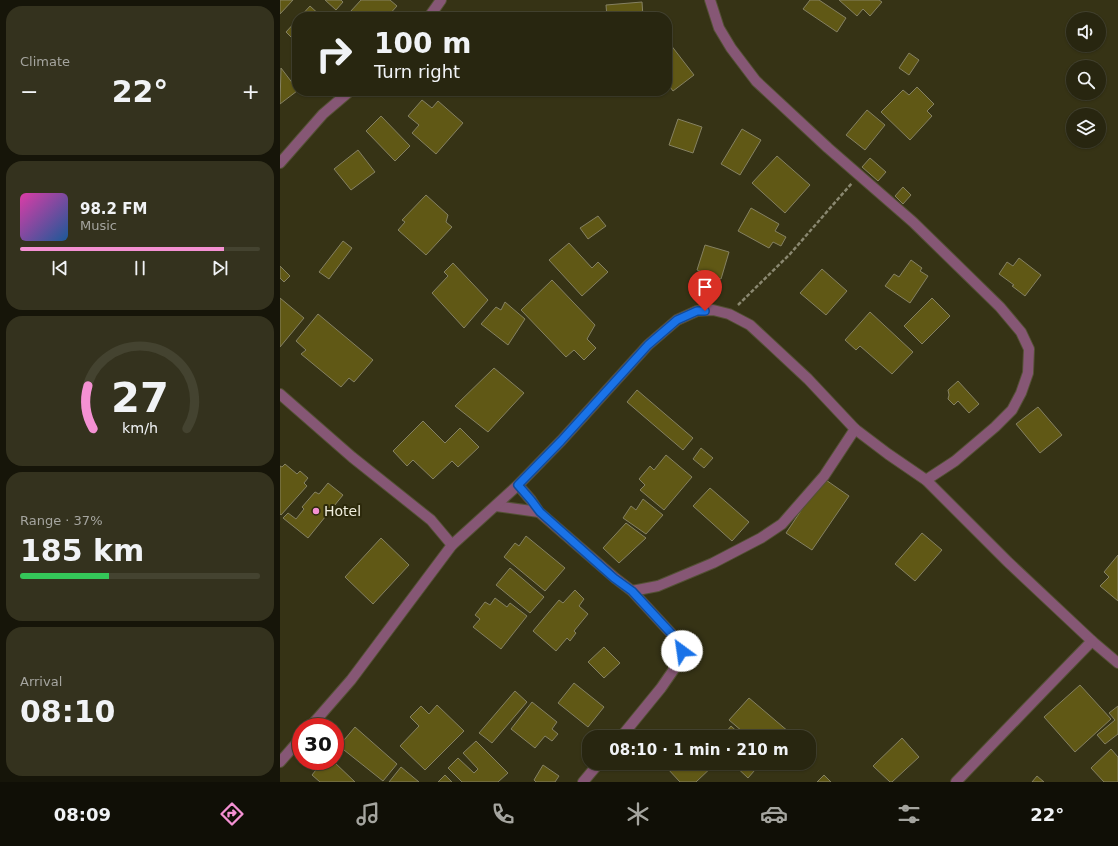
<!DOCTYPE html>
<html lang="en">
<head>
<meta charset="utf-8">
<style>
	body { margin:0; font-family:"DejaVu Sans",sans-serif; background:#34321e; color:#f1f3f6; height:100vh; display:flex; flex-direction:column; font-size:15px; white-space:nowrap }
	* { box-sizing:border-box; margin:0 }
	p { font-size:13px; color:#a5a59f }
	.icon { flex:none; width:22px; height:22px; fill:none; stroke:currentColor; stroke-width:2; stroke-linecap:round; stroke-linejoin:round }
	.map { position:relative; flex:1; overflow:hidden }
	.details { display:flex; flex-direction:column; gap:6px; padding:6px; background:#161509; width:280px }
	.details>* { flex:none }
	.top-card { position:absolute; left:12px; top:12px; width:380px; height:84px; border-radius:16px; box-shadow:0 1px 3px #0004,0 0 0 1px #444330; background:#282610; color:#f1f3f6; overflow:hidden }
	.tools { position:absolute; left:786px; top:12px; display:grid; gap:8px }
	.tools a { display:grid; place-items:center; width:40px; height:40px; border-radius:50%; background:#282610; box-shadow:0 1px 3px #0004,0 0 0 1px #444330; font-size:20px }
	.speed { position:absolute; left:12px; top:718px; display:flex; gap:8px; font-size:20px; font-weight:700; text-align:center }
	.speed>* { display:grid; place-content:center; width:52px; height:52px; border-radius:50%; background:#282610; box-shadow:0 1px 3px #0004,0 0 0 1px #444330; line-height:1 }
	.speed .limit { border:6px solid #d22; background:#fff; color:#111 }
	.pin { position:absolute; display:grid; place-items:center; width:34px; height:34px; color:#fff; margin:-41px -17px; border-radius:50% 50% 50% 0; rotate:-45deg; box-shadow:0 0 4px #0007 }
	.pin .icon { rotate:45deg }
	.me { position:absolute; width:44px; margin:-22px; rotate:329deg; stroke-linejoin:round; filter:drop-shadow(0 0 3px #0008) }
	.turn { display:flex; align-items:center; gap:14px; height:84px; padding:0 16px; font-size:18px }
	.turn .icon { width:52px; height:52px; stroke-width:2.5 }
	.turn b { display:block; font-size:28px; line-height:34px }
	.big { font-size:30px; font-weight:600; line-height:1.1 }
	.details .widget { flex:1; display:flex; flex-direction:column; justify-content:center; gap:6px; min-width:0; padding:0 14px; border-radius:16px; background:#34321e }
	.details .dial { align-items:center; gap:0 }
	.dial svg { height:104px; overflow:visible; fill:none; stroke:#444330; stroke-width:7; stroke-linecap:round; text-anchor:middle }
	.dial text { fill:#f1f3f6; stroke:none }
	.song { display:flex; align-items:center; gap:12px }
	.cover { width:48px; height:48px; border-radius:6px; background:linear-gradient(135deg,hsl(320 70% 55%),hsl(210 70% 35%)) }
	.played { height:4px; border-radius:2px; background:linear-gradient(90deg,#f491d3 85%,#444330 85%) }
	.keys { display:flex; justify-content:space-around; direction:ltr }
	.heat { display:flex; justify-content:space-between; align-items:center; font-size:22px; direction:ltr }
	.charge { height:6px; border-radius:3px; background:linear-gradient(90deg,#34c759 37%,#444330 0) }
	.trip { position:absolute; left:302px; top:730px; width:234px; height:40px; border-radius:16px; background:#282610; box-shadow:0 1px 3px #0004,0 0 0 1px #444330; font-weight:600; line-height:40px; text-align:center }
	.dock { display:flex; height:64px; justify-content:space-around; align-items:center; background:#100f06; color:#a5a59f }
	.dock .icon { width:28px; height:28px }
	.dock .active { color:#f491d3 }
	.dock b { font-size:18px; color:#f1f3f6 }
	main { display:flex; flex:1; min-height:0 }
	.map>svg:first-child { display:block }
	.building { fill:#605815; stroke:#858162 }
	.lines { fill:none; stroke-linecap:round; stroke-linejoin:round }
	.minor-casing { stroke:#545135; stroke-width:12 }
	.path { stroke:#8a8870; stroke-width:2.5; stroke-dasharray:4 2; stroke-linecap:butt }
	.minor { stroke:#865775; stroke-width:10 }
	.route-casing { stroke:#114b97; stroke-width:10 }
	.route { stroke:#1a73e8; stroke-width:7 }
	.poi-dot { fill:#f491d3; stroke:#2c290b; stroke-width:1.5 }
	.labels { text-anchor:middle; stroke-width:4; stroke-linejoin:round; paint-order:stroke }
	.poi-label { font-size:14px; fill:#f1efde; stroke:#2c290b; text-anchor:start }
</style>
</head>
<body>
<main>
<section class="details">
<div class="widget"><p>Climate</p>
<div class="heat"><a>−</a><b class="big">22°</b><a>+</a></div>
</div>
<div class="widget">
<div class="song"><i class="cover"></i><div><b>98.2 FM</b><p>Music</p></div></div>
<div class="played"></div>
<div class="keys"><svg class="icon" aria-label="previous" viewBox="0 0 24 24"><path d="M18 5L8 12l10 7zM5 5v14"/></svg><svg class="icon" aria-label="pause" viewBox="0 0 24 24"><path d="M8 5v14M16 5v14"/></svg><svg class="icon" aria-label="next" viewBox="0 0 24 24"><path d="M6 5l10 7-10 7zM19 5v14"/></svg></div>
</div>
<div class="widget dial"><svg viewBox="0 0 100 80">
<path d="M14 69A42 42 0 1 1 86 69"/>
<path d="M14 69A42 42 0 0 1 10 36" stroke="#f491d3"/>
<text x="50" y="56" font-size="32" font-weight="700">27</text>
<text x="50" y="72" font-size="11">km/h</text>
</svg></div>
<div class="widget"><p>Range · 37%</p><b class="big">185 km</b><div class="charge"></div></div>
<div class="widget"><p>Arrival</p><b class="big">08:10</b></div>
</section>
<div class="map">
<svg width="838" height="782" viewBox="0 0 838 782">
	<rect width="100%" height="100%" fill="#363315"/>
	<g class="building">
		<polygon points="0,0 13,0 0,14"/>
		<polygon points="45,0 61,0 63,2 56,10"/>
		<polygon points="81,0 110,0 117,6 107,17 75,17 70,12"/>
		<polygon points="530,0 539,0 566,18 557,32 523,9"/>
		<polygon points="559,0 599,0 602,2 590,16 583,9 577,16"/>
		<polygon points="362,2 363,17 327,17 326,5"/>
		<polygon points="30,6 42,17 20,17"/>
		<polygon points="17,20 17,43 6,32"/>
		<polygon points="387,40 414,75 393,91 387,83"/>
		<polygon points="629,53 639,60 629,75 619,68"/>
		<polygon points="1,68 17,89 17,91 0,104"/>
		<polygon points="637,87 654,104 647,111 652,116 630,140 601,112 623,90 629,95"/>
		<polygon points="142,100 152,108 158,101 183,123 156,154 132,133 139,125 128,116"/>
		<polygon points="587,110 605,125 585,150 566,135"/>
		<polygon points="101,116 130,146 115,161 86,131"/>
		<polygon points="398,119 422,127 413,153 389,145"/>
		<polygon points="462,129 481,140 460,175 441,164"/>
		<polygon points="78,150 95,172 71,190 54,169"/>
		<polygon points="497,156 530,185 505,213 472,183"/>
		<polygon points="590,158 606,172 598,181 582,167"/>
		<polygon points="623,187 631,195 623,204 615,196"/>
		<polygon points="146,195 168,215 166,222 172,227 146,255 118,230 125,222 122,220"/>
		<polygon points="471,208 499,224 495,231 506,237 501,246 493,242 489,248 458,231"/>
		<polygon points="318,216 326,226 308,239 300,228"/>
		<polygon points="63,241 72,248 49,279 39,272"/>
		<polygon points="289,243 312,268 318,262 328,272 302,296 269,260"/>
		<polygon points="425,245 449,252 441,279 434,277 432,284 419,280 422,272 417,270"/>
		<polygon points="739,258 761,275 745,296 732,286 734,285 719,274 727,262 733,266"/>
		<polygon points="631,260 642,268 640,271 648,276 630,303 605,286 614,274 619,277"/>
		<polygon points="173,263 208,300 184,328 152,293 168,276 164,272"/>
		<polygon points="0,266 10,276 4,282 0,278"/>
		<polygon points="542,269 567,291 546,315 520,293"/>
		<polygon points="272,280 315,325 307,339 316,348 304,360 294,350 286,357 241,310"/>
		<polygon points="0,298 24,318 0,347"/>
		<polygon points="652,298 670,316 642,344 624,326"/>
		<polygon points="225,302 245,319 228,345 201,324 216,307 221,310"/>
		<polygon points="590,312 633,352 612,374 580,346 576,350 565,340"/>
		<polygon points="38,314 93,360 74,382 69,378 61,387 21,354 26,350 16,341"/>
		<polygon points="214,368 244,393 208,432 175,406"/>
		<polygon points="678,381 699,404 689,413 678,401 674,405 668,399 669,395 668,390"/>
		<polygon points="357,390 413,438 403,450 347,402"/>
		<polygon points="758,407 782,435 760,453 736,424"/>
		<polygon points="143,421 165,443 180,428 199,447 178,467 172,461 153,479 133,460 127,466 113,451"/>
		<polygon points="421,448 433,458 424,468 413,459"/>
		<polygon points="386,455 412,477 384,510 360,490 365,485 359,479 370,466 374,470"/>
		<polygon points="5,464 17,474 20,471 28,478 24,483 27,486 1,515 0,514 0,466 2,467"/>
		<polygon points="543,478 569,496 532,550 506,533"/>
		<polygon points="48,483 63,495 28,538 3,518 8,513 16,519 24,509 22,507 35,492 39,494"/>
		<polygon points="430,488 469,522 452,541 413,506"/>
		<polygon points="363,499 383,515 366,534 343,518 351,506 356,510"/>
		<polygon points="346,523 366,538 339,563 323,548"/>
		<polygon points="642,533 662,550 635,581 615,564"/>
		<polygon points="246,536 285,568 265,591 224,557 235,543 239,546"/>
		<polygon points="101,538 129,565 93,604 65,577"/>
		<polygon points="838,555 838,601 820,586 829,577 824,572"/>
		<polygon points="230,568 264,597 250,613 216,585"/>
		<polygon points="295,590 304,599 299,606 308,614 294,631 296,633 290,641 287,638 276,651 253,631 279,600 283,603"/>
		<polygon points="215,598 227,607 230,603 247,616 221,649 193,627 200,619 195,615 205,602 210,605"/>
		<polygon points="324,647 340,663 324,678 308,662"/>
		<polygon points="294,683 324,707 308,727 278,703"/>
		<polygon points="800,685 831,719 795,752 764,717"/>
		<polygon points="235,691 247,702 212,743 199,733"/>
		<polygon points="469,698 509,732 505,737 476,737 478,734 474,731 469,737 449,720"/>
		<polygon points="252,702 277,722 272,729 278,734 272,741 265,736 255,748 231,729"/>
		<polygon points="157,705 184,731 145,770 120,746 139,726 130,717 141,706 149,714"/>
		<polygon points="838,706 838,734 825,744 817,735 835,720 829,713"/>
		<polygon points="451,726 463,737 442,737"/>
		<polygon points="75,727 117,764 103,781 59,746"/>
		<polygon points="622,738 639,757 612,782 610,782 593,766"/>
		<polygon points="196,741 228,773 218,782 182,782 168,768 178,758 194,773 198,769 183,753"/>
		<polygon points="831,749 838,757 838,782 824,782 811,768"/>
		<polygon points="43,761 53,761 75,782 40,782 32,775"/>
		<polygon points="392,763 436,763 416,782 400,782 387,768"/>
		<polygon points="452,763 481,763 468,778"/>
		<polygon points="263,765 279,776 275,782 256,782 254,780"/>
		<polygon points="121,767 139,782 109,782"/>
		<polygon points="165,775 172,782 158,782"/>
		<polygon points="544,775 551,782 537,782"/>
		<polygon points="757,776 764,782 752,782"/>
	</g>
	<g class="lines">
		<defs>
			<g id="minor">
				<polyline points="430,0 439,28 451,48 476,81 548,148 633,222 720,307 741,332 749,349 748,373 741,393 732,410 715,427 675,461 646,480"/>
				<polyline points="149,17 161,0"/>
				<polyline points="0,163 43,114 70,91"/>
				<polyline points="0,394 72,457 151,520 172,545 71,680 30,727"/>
				<polyline points="238,485 251,500 259,512 335,578 352,591 401,644 402,651 399,662 381,688 341,737"/>
				<polyline points="216,506 259,512"/>
				<polyline points="172,545 238,485 281,441 368,345 397,320 417,311 433,310 449,314 470,325 528,379 575,429 608,454 646,480 728,562 812,641 838,663"/>
				<polyline points="352,591 378,586 433,563 481,538 502,524 544,476 575,429"/>
				<polyline points="0,762 21,738"/>
				<polyline points="303,782 319,763"/>
				<path d="M 676,782 C 721,735 766,688 812,641"/>
			</g>
		</defs>
		<use href="#minor" class="minor-casing"/>
		<polyline class="path" points="458,305 510,254 572,183"/>
		<use href="#minor" class="minor"/>
	</g>
	<g class="lines">
		<defs>
			<polyline id="route" points="402,651 401,644 352,591 334,578 260,512 251,500 238,485 281,441 368,345 397,320 417,311 425,311"/>
		</defs>
		<use href="#route" class="route-casing"/>
		<use href="#route" class="route"/>
	</g>
	<circle class="poi-dot" cx="36" cy="511" r="4"/>
	<g class="labels">
		<g class="poi-label">
			<text x="44" y="516">Hotel</text>
		</g>
	</g>
</svg>
<div class="tools">
<a><svg class="icon" aria-label="sound" viewBox="0 0 24 24"><path d="M4 9h4l5-4v14l-5-4H4zM17 9q2 3 0 6"/></svg></a>
<a><svg class="icon" aria-label="search" viewBox="0 0 24 24"><circle cx="10" cy="10" r="6"/><path d="M15 15l6 6"/></svg></a>
<a><svg class="icon" aria-label="layers" viewBox="0 0 24 24"><path d="M12 4l9 5-9 5-9-5zM3 14l9 5 9-5"/></svg></a>
</div>
<div class="speed"><div class="limit">30</div></div>
<div class="pin" style="left:425px;top:311px;background:#d93025"><svg class="icon" aria-label="arrive" viewBox="0 0 24 24"><path d="M6 21V4h12l-3 4 3 4H6"/></svg></div>
<svg class="me" style="left:402px;top:651px" viewBox="-20 -20 40 40"><circle r="19" fill="#fff"/><path d="M0-13L10 11 0 6-10 11z" fill="#1a73e8"/></svg>
<div class="trip">08:10 · 1 min · 210 m</div>
<div class="top-card">
<div class="turn"><svg class="icon" aria-label="right" viewBox="0 0 24 24"><path d="M7 20v-9h11M14 6l5 5-5 5"/></svg><div><b>100 m</b>Turn right</div></div>
</div>
</div>
</main>
<nav class="dock">
<b>08:09</b>
<svg class="icon active" aria-label="directions" viewBox="0 0 24 24"><path d="M12 3l9 9-9 9-9-9zM9 14v-3h6M13 9l2 2-2 2"/></svg>
<svg class="icon" aria-label="music" viewBox="0 0 24 24"><path d="M9 18V5l10-2v13"/><circle cx="6" cy="18" r="3"/><circle cx="16" cy="16" r="3"/></svg>
<svg class="icon" aria-label="phone" viewBox="0 0 24 24"><path d="M5 4h4l2 5-3 2q2 4 5 5l2-3 5 2v4C11 20 4 13 5 4z"/></svg>
<svg class="icon" aria-label="climate" viewBox="0 0 24 24"><path d="M12 3v18M4 7l16 10M4 17L20 7"/></svg>
<svg class="icon" aria-label="car" viewBox="0 0 24 24"><path d="M5 17H2v-5l4-1 3-4h7l3 4 3 1v5h-3M9 17h6M6 11h13"/><circle cx="7" cy="17" r="2"/><circle cx="17" cy="17" r="2"/></svg>
<svg class="icon" aria-label="filters" viewBox="0 0 24 24"><path d="M4 7h16M4 17h16"/><circle cx="9" cy="7" r="2"/><circle cx="15" cy="17" r="2"/></svg>
<b>22°</b>
</nav>
</body>
</html>
